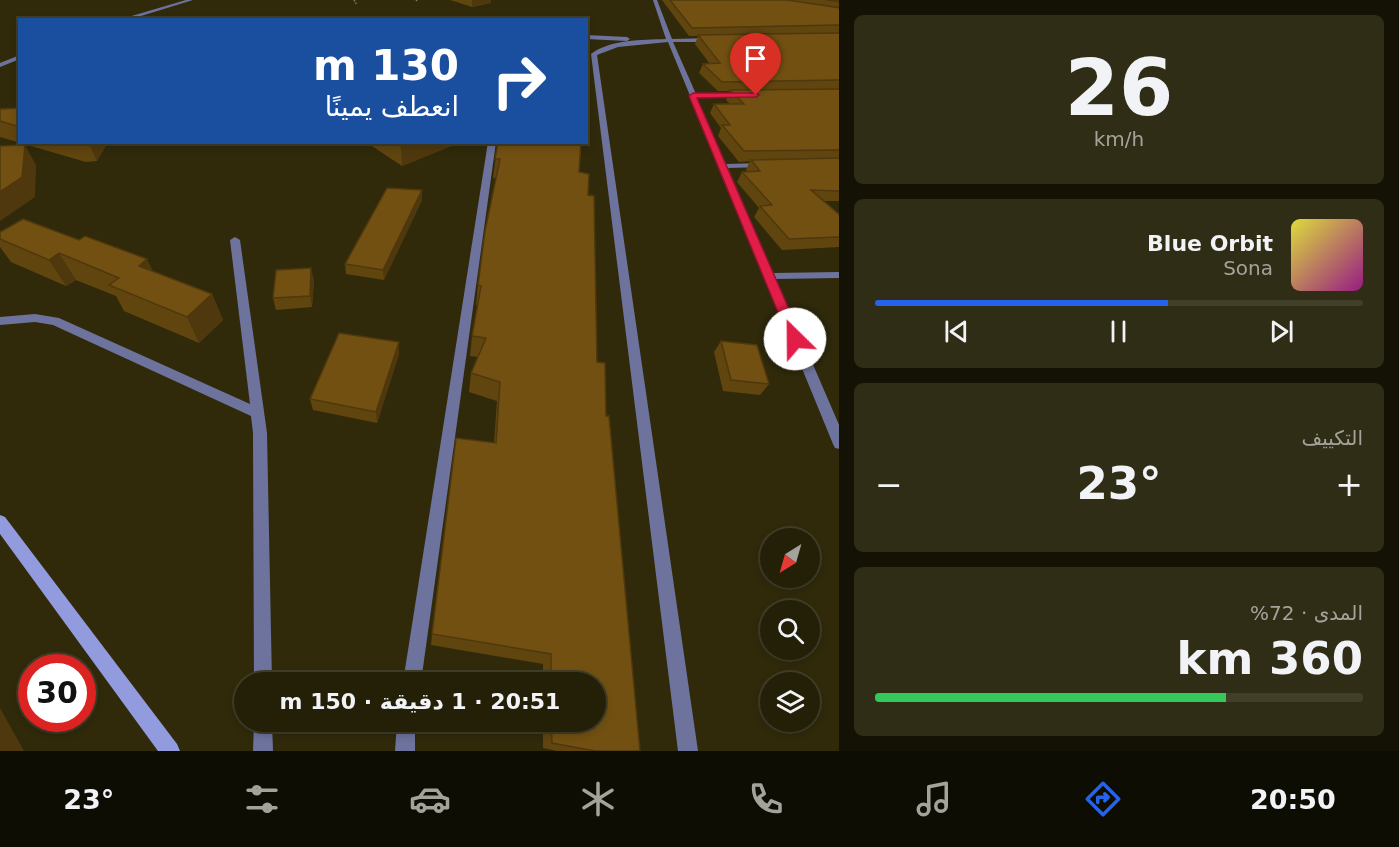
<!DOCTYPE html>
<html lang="ar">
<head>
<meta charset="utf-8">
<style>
	body { margin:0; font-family:"DejaVu Sans",Vazirmatn,sans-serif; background:#302d16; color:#f1f3f6; direction:rtl; height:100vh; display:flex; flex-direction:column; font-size:22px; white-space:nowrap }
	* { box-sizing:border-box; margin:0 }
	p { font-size:20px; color:#a3a39c }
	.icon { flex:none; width:33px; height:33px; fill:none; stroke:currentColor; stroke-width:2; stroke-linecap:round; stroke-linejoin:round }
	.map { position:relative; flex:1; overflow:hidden; direction:ltr }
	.sheet { display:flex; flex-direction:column; gap:15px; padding:15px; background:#141204; width:560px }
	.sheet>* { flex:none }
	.banner { position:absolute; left:18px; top:18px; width:570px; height:126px; border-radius:0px; box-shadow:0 3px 9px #0003,0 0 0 2px #413e29; direction:rtl; background:#1a4fa0; color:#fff; overflow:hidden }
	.needle { width:39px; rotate:217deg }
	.controls { position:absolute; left:760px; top:528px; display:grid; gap:12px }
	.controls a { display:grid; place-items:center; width:60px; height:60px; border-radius:50%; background:#242008; box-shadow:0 3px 9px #0003,0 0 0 2px #413e29; font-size:30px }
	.speed { position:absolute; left:18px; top:654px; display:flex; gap:12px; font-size:30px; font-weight:700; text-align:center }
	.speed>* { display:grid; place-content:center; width:78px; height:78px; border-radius:50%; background:#242008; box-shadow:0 3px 9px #0003,0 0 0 2px #413e29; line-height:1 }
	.speed .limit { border:9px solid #d22; background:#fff; color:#111 }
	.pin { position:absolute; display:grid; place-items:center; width:51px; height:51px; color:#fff; margin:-62px -26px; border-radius:50% 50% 50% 0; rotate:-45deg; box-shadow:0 0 6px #0007 }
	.pin .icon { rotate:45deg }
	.me { position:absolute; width:66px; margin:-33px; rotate:337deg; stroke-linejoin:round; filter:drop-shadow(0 0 4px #0008) }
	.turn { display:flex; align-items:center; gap:21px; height:126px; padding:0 30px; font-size:27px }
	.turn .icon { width:78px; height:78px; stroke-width:2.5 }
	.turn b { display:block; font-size:42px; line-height:51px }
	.big { font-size:45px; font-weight:800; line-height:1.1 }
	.sheet .tile { flex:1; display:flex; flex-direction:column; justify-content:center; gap:9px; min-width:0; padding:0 21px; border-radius:9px; background:#302d16 }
	.sheet .dial { align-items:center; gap:0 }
	.dial b { font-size:78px; line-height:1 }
	.song { display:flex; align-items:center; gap:18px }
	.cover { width:72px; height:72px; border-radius:9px; background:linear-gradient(135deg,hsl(60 70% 55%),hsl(310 70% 35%)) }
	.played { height:6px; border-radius:3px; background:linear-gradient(90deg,#2563eb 60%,#413e29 60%) }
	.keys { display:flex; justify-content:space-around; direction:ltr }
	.heat { display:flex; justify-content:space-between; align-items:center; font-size:33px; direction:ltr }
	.charge { height:9px; border-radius:4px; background:linear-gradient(90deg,#34c759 72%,#413e29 0) }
	.trip { position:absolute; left:234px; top:672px; width:372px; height:60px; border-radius:30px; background:#242008; box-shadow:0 3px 9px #0003,0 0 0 2px #413e29; font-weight:800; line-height:60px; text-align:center; direction:rtl }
	.menu { display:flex; height:96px; justify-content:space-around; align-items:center; background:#0e0d03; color:#a3a39c }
	.menu .icon { width:42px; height:42px }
	.menu .selected { color:#2563eb }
	.menu b { font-size:27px; color:#f1f3f6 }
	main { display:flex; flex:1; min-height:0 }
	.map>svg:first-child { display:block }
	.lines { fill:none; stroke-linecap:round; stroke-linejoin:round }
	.path { stroke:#837e5f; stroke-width:1.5; stroke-dasharray:1.5 1.5; stroke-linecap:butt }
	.minor { fill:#6d739d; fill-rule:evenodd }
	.secondary { fill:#939bdf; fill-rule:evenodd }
	.wall { fill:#61450f }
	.shaded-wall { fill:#4f380d }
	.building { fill:#715012; stroke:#4f380d; stroke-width:1.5 }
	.route { fill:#e11d48; stroke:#92132f; stroke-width:1.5 }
</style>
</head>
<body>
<main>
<section class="sheet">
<div class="tile dial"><b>26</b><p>km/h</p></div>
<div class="tile">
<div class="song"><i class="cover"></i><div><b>Blue Orbit</b><p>Sona</p></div></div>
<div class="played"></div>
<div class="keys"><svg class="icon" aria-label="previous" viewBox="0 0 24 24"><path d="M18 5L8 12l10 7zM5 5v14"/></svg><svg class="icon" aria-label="pause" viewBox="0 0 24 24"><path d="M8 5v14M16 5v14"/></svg><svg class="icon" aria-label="next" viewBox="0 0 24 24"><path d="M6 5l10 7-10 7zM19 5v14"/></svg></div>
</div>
<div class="tile"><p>التكييف</p>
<div class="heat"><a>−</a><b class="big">23°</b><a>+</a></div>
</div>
<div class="tile"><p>المدى · 72%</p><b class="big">360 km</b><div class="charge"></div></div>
</section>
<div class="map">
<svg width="840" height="751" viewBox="0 0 840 751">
	<rect width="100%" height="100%" fill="#302a0b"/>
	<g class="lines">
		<g class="path">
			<polyline points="354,0 357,5"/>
			<polyline points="416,0 418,2"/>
		</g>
		<g class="minor">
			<polygon points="186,0 193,0 128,20 118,20"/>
			<path d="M 653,0 L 657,0 L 672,39 L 712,38 L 715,40 L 712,42 L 673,42 L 696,94 L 742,93 L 745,95 L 742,97 L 697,98 L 726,164 L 763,163 L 767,165 L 763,167 L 728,168 L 773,273 L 840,272 L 840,278 L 776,279 L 840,427 L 840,449 L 835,448 L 833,444 L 668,42 L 618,47 L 597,55 L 698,751 L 678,751 L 591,54 C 611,39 642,40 666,39 Z"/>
			<polygon points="586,35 627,37 630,39 627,41 586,39"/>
			<polygon points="20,55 20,59 0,67 0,63"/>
			<polygon points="488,142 496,142 421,682 403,682"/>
			<polygon points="235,237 240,240 267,433 272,682 254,682 253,433 251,416 53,325 35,322 0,325 0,317 35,314 59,318 250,404 230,240"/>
			<polygon points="254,722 272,722 273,751 253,751"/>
			<polygon points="397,722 415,722 415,751 395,751"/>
		</g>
		<polygon class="secondary" points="0,515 5,517 177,744 180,751 158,751 0,534"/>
	</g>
	<g class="wall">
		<polygon points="450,0 491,0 491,3 472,7"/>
		<polygon points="662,0 840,0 840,201 824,201 840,215 840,247 782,250 754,217 759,208 737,182 742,172 747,171 746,170 750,161 739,162 718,136 721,128 710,113 714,104 730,104 726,100 730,91 718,91 699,73 703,64 710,64 695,44 698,36 689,36"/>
		<polygon points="20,108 20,142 108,142 97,161 86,162 0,137 0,109"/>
		<polygon points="366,142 461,142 402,166"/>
		<polygon points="498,142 579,172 588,195 597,362 606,416 640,751 557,751 543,748 543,722 596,722 596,682 543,682 543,664 431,645 432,634 494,443 497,401 469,392 471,373 478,357 470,356 472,336 478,305 476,305 478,285 496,178 493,178"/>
		<polygon points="422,190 422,200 384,280 346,274 345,264"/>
		<polygon points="0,232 153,271 212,294 223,320 199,343 124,311 116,296 76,280 66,286 11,262 0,247"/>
		<polygon points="314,280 312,307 276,310 273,298"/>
		<polygon points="721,341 769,384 760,395 723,391 714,352"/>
		<polygon points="399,342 399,354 377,423 313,410 310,399"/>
	</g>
	<g class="shaded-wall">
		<polygon points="472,0 491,0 491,3 472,7"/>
		<polygon points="88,142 108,142 97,161"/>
		<polygon points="413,142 461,142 402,166 401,147"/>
		<polygon points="25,145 36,165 35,197 0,221 0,192"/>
		<polygon points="422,190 422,200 384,280 383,270"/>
		<polygon points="59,253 76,280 66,286 49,260"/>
		<polygon points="147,259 160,285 139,266"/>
		<polygon points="311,268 314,280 312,307 310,296"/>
		<polygon points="212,294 223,320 199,343 187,317"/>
		<polygon points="399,342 399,354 377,423 376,412"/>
		<polygon points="0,708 24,751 0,751"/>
	</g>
	<g class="building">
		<polygon points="670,0 787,0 840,8 840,25 692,28"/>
		<polygon points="827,0 840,0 840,2"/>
		<polygon points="840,33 840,80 722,82 703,64 720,63 698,35"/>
		<polygon points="840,89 840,150 744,151 722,125 730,125 714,104 744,104 730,90"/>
		<polygon points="20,108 20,127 0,121 0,109"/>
		<polygon points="394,142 413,142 401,147"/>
		<polygon points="498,142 581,142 579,172 589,174 588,195 594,196 597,362 605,363 606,416 609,416 640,751 595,751 552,743 551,722 596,722 596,682 551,682 551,654 432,634 456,438 496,443 500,382 471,373 486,338 472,336 481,286 478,285 485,231 500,159 495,159"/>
		<polygon points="25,145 22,177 0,192 0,146"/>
		<polygon points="840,158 840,191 811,190 840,215 840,237 789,239 760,206 772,205 742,172 760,171 751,160"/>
		<polygon points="387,188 422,190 383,270 345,264"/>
		<polygon points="23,219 79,240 85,236 147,259 139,266 212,294 187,317 109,285 119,278 59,253 49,260 0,239 0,232"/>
		<polygon points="311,268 310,296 273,298 276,270"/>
		<polygon points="339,333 399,342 376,412 310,399"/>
		<polygon points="721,341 757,345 769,384 731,380"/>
	</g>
	<polygon class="route" points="693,93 756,93 759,95 756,97 697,98 802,339 800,342 795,343 789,339 689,96"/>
</svg>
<div class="controls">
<a><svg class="needle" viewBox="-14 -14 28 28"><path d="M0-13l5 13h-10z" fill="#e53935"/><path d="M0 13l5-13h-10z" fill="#a3a39c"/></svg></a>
<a><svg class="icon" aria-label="search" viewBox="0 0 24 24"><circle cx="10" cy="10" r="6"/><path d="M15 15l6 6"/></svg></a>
<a><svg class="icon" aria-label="layers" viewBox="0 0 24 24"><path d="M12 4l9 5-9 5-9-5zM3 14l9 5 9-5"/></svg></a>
</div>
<div class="speed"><div class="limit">30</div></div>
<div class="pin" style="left:756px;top:95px;background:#d93025"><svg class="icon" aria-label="arrive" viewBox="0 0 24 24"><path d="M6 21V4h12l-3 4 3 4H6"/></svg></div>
<svg class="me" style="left:795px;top:339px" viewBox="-20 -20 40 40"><circle r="19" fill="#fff"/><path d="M0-13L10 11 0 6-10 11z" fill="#e11d48"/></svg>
<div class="trip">20:51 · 1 دقيقة · 150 m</div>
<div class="banner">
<div class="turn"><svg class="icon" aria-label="right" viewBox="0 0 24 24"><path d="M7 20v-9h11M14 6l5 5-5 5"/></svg><div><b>130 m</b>انعطف يمينًا</div></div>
</div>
</div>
</main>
<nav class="menu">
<b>20:50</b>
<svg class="icon selected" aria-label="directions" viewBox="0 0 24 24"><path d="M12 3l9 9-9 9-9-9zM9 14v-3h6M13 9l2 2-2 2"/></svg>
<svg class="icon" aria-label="music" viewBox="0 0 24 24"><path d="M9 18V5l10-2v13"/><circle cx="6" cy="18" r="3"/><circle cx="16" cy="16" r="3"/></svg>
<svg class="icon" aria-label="phone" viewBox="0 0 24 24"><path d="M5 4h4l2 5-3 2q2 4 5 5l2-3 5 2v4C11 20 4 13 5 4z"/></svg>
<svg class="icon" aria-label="climate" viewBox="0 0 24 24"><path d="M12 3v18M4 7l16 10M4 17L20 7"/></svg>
<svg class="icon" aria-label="car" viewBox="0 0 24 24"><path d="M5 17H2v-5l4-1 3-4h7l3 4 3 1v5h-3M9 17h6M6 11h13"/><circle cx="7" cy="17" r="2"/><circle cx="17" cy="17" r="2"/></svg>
<svg class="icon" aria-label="filters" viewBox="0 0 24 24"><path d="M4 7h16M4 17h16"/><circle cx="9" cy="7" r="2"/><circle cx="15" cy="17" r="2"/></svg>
<b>23°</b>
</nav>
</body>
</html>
